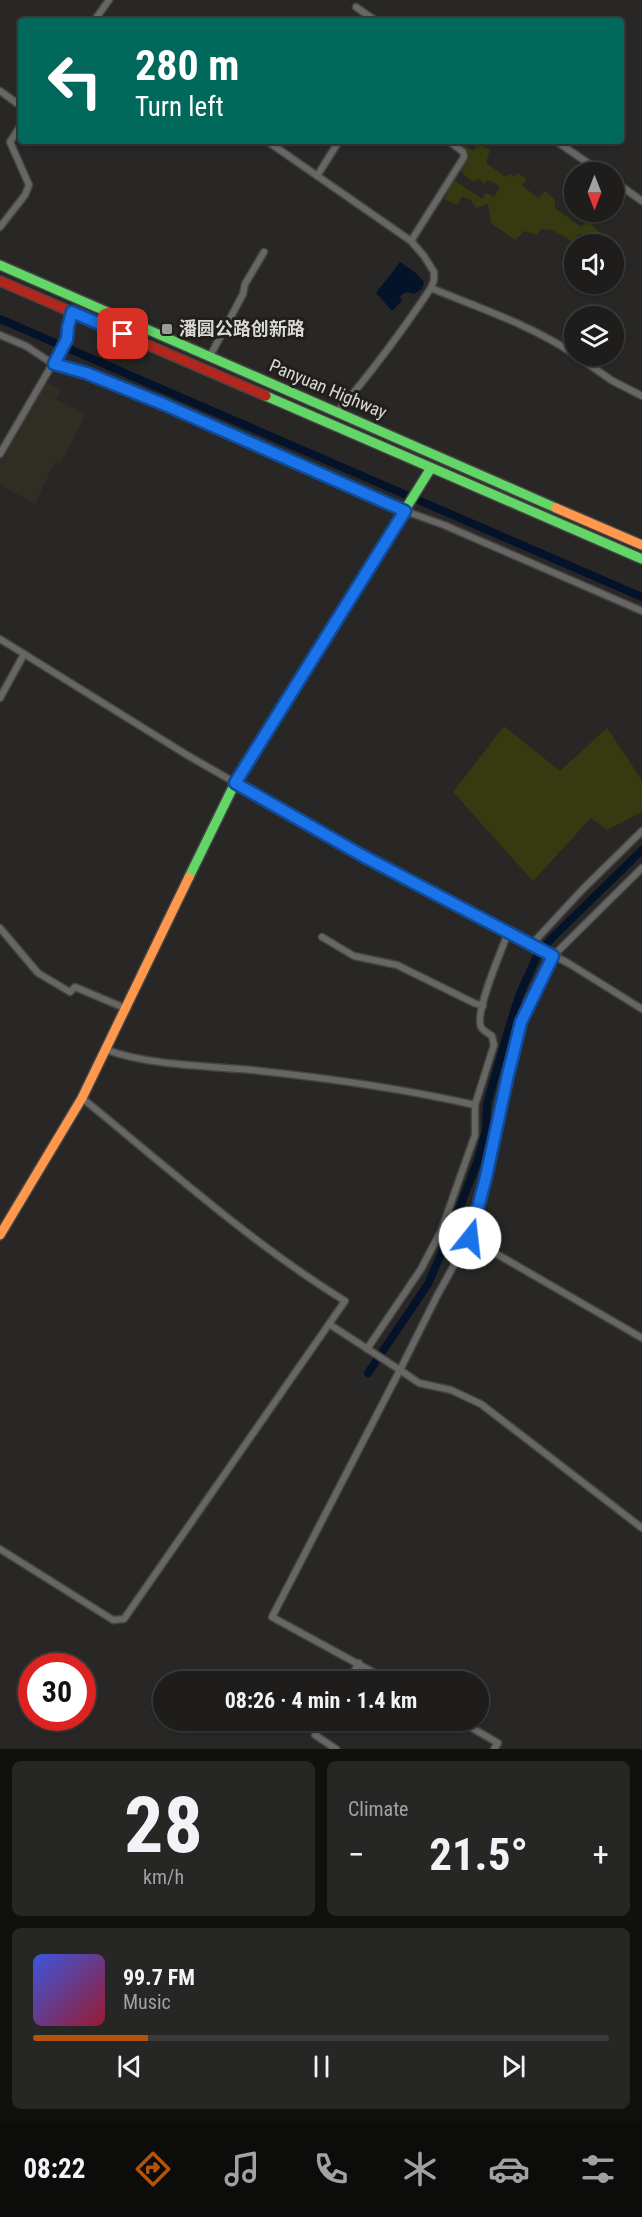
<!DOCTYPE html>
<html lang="en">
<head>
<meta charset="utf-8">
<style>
	body { margin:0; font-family:"Roboto Condensed","Noto Sans SC",sans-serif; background:#262625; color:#f1f3f6; height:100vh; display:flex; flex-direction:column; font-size:22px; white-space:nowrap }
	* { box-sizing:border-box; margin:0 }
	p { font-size:20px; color:#a1a2a3 }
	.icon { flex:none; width:33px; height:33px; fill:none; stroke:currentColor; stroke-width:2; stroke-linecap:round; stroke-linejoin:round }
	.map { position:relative; height:1749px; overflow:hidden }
	.panel { display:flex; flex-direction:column; gap:12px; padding:12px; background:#10100f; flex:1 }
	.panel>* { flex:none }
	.hud { position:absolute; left:18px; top:18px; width:606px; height:126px; border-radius:6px; box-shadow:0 2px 4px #0004,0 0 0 2px #3c3b3b; background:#00695c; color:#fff; overflow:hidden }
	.needle { width:39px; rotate:180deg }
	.buttons { position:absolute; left:564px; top:162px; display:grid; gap:12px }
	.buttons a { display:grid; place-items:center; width:60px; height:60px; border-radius:50%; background:#1e1d1c; box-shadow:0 2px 4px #0004,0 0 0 2px #3c3b3b; font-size:30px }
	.speed { position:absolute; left:18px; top:1653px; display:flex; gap:12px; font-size:30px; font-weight:700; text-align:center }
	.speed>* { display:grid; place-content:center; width:78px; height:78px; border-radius:50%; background:#1e1d1c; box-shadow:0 2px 4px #0004,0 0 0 2px #3c3b3b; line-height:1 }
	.speed .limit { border:9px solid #d22; background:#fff; color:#111 }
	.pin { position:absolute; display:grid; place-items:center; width:51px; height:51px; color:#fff; margin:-26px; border-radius:12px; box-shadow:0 3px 9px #0006 }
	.me { position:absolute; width:66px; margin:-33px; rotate:16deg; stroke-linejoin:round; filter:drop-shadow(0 0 4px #0008) }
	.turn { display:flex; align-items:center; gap:21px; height:126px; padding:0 18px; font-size:27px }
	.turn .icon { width:78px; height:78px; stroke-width:2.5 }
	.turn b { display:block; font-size:42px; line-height:51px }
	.big { font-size:45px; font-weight:700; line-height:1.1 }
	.panel .widget { flex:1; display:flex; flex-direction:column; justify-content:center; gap:9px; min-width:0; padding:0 21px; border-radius:9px; background:#262625 }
	.panel .dial { align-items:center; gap:0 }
	.dial b { font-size:78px; line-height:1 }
	.song { display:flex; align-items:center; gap:18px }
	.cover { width:72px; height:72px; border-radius:9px; background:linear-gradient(135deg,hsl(230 70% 55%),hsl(350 70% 35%)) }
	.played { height:6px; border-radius:3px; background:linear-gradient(90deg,#b45309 20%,#3c3b3b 20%) }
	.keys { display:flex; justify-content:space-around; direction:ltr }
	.heat { display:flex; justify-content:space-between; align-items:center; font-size:33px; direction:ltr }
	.panel .tiles { flex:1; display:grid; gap:12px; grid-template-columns:1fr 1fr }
	.widget:last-child { grid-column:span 2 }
	.trip { position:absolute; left:153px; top:1671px; width:336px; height:60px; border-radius:30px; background:#1e1d1c; box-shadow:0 2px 4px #0004,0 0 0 2px #3c3b3b; font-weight:700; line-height:60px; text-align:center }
	.menu { display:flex; height:96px; justify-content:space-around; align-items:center; background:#0c0c0b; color:#a1a2a3 }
	.menu .icon { width:42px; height:42px }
	.menu .active { color:#b45309 }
	.menu b { font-size:27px; color:#f1f3f6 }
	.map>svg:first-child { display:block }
	.built { fill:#302d25 }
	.green { fill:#353a10 }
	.water { fill:#041329 }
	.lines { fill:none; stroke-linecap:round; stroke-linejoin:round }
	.canal { stroke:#041329; stroke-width:8 }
	.street-casing { stroke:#454443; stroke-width:9 }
	.fast-casing { stroke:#454443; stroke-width:12 }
	.slow-casing { stroke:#454443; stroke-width:12 }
	.jam-casing { stroke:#454443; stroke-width:12 }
	.street { stroke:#666664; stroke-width:6 }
	.fast { stroke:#63d668; stroke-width:9 }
	.slow { stroke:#ff974d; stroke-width:9 }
	.jam { stroke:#b3261e; stroke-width:9 }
	.route-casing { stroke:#114b97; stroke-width:15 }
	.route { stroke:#1a73e8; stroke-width:10 }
	.poi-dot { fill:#9b9a98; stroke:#201f1b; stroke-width:2 }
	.labels { text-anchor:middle; stroke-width:6; stroke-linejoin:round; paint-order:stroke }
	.poi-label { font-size:18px; font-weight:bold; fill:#d9d8d6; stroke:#201f1b; text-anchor:start }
	.street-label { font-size:18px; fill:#d9d8d6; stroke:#201f1b }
</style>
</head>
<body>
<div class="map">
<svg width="642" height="1749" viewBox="0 0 642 1749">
	<rect width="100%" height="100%" fill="#282725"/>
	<polygon class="built" points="39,379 62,390 55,399 86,414 61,463 55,462 35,504 0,485 0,444"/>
	<g class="green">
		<path d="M 455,141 L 459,141 L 473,151 L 479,143 L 490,150 L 486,163 L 506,177 L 509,174 L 514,177 L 517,173 L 526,178 L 522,186 L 539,198 L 545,191 L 555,200 L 555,208 C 564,214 572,221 581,227 L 587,220 L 604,237 L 599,241 L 588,235 L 585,238 L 580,233 L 572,241 L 552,230 L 541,229 L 537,235 L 524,231 L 515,240 L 491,223 L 488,204 L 476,208 L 470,199 L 462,197 L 457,205 L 444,199 L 454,180 L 482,199 L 486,193 L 494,197 L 500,186 L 488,180 L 485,184 L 479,179 L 473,182 L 464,175 L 458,165 L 462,154 Z"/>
		<polygon points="504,726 560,771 607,728 642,780 642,812 607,830 591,818 533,881 453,792"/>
	</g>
	<polygon class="water" points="400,262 416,273 424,282 422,289 414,294 406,292 400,296 402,301 392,311 376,293"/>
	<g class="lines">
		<g class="canal">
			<polyline points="0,319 642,597"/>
			<polyline points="368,1373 428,1284 447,1240 478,1160 486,1130 487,1104 507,1034 519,996 536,958 551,939 642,850"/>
		</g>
		<defs>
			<g id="street">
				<polyline points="356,7 376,21"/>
				<polyline points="94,21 109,0"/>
				<polyline points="0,91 21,106"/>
				<path d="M 267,141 L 411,241 L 424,256 L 434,272 L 434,280 L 431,288 C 402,331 372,372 338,411"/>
				<polyline points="556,141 601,172"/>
				<polyline points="317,176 339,141"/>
				<polyline points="614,181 642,201"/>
				<polyline points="0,227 25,195 29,185 10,142 21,125"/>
				<polyline points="411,241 464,157 463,152 449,141"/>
				<path d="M 431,288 C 479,308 531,325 574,354"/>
				<polyline points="0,335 26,346 53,364 86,373 163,404 374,496 405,511 444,525 642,611"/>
				<polyline points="210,356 243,294 245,284 264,252"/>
				<polyline points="577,356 611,380 642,396"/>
				<polyline points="0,454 67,339 68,327 72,312"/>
				<polyline points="0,639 187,755 363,856 568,963 642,1009"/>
				<polyline points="0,698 24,654"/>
				<polyline points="642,868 553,956 533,996 521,1022 507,1079 486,1177 469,1238 437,1296 400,1370 419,1383 451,1390 481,1404 642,1528"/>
				<polyline points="0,928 38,973 70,992 75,987 127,1009"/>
				<polyline points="322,937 354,956 397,965 474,1003 483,1006"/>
				<polyline points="531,945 582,890 642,831"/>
				<path d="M 107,1050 C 147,1065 208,1066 252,1070 C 327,1078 401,1088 475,1105"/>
				<polyline points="469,1238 642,1338"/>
				<polyline points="329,1324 400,1370 272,1617 391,1682"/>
				<path d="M 367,1349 L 421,1269 L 441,1231 L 475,1135 L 475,1105 L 494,1045 L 492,1036 C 488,1033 483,1031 481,1027 C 474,1013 502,949 508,933"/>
				<path d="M 0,1549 L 113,1620 L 124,1619 L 345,1301 C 251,1243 168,1168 82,1098"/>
				<polyline points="348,1682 359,1663"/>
				<polyline points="324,1720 315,1735 336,1749"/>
				<polyline points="458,1720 498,1743 494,1749"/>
			</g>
			<g id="fast">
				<polyline points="0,265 556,508"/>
				<polyline points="266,396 642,559"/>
				<polyline points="189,877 235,783 431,468"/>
			</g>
			<g id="slow">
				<polyline points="556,508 642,545"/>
				<polyline points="0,1235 82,1098 189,877"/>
			</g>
			<polyline id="jam" points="0,281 266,396"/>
		</defs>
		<use href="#street" class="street-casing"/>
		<use href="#fast" class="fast-casing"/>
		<use href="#slow" class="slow-casing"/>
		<use href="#jam" class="jam-casing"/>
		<use href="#street" class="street"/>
		<use href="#fast" class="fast"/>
		<use href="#slow" class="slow"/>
		<use href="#jam" class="jam"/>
	</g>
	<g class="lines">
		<defs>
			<polyline id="route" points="123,334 72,312 68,327 67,339 54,364 86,373 163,404 405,511 235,783 363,856 553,956 521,1022 507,1079 486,1177 470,1238"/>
		</defs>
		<use href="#route" class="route-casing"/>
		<use href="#route" class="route"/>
	</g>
	<rect class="poi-dot" x="161" y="323" width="12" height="12" rx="3"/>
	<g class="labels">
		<g class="poi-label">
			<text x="179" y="335">潘圆公路创新路</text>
		</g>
		<g class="street-label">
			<text transform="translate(328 389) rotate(23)" y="6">Panyuan Highway</text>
		</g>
	</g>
</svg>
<div class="buttons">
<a><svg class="needle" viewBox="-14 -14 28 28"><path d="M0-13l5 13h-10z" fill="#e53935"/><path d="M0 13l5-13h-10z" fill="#a1a2a3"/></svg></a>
<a><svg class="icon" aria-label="sound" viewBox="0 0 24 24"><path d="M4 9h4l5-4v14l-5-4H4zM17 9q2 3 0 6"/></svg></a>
<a><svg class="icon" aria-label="layers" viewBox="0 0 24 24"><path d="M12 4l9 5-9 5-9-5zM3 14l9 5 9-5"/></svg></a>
</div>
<div class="speed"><div class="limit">30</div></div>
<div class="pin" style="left:123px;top:334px;background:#d93025"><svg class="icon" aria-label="arrive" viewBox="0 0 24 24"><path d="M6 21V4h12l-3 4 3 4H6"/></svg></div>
<svg class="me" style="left:470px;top:1238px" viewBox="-20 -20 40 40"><circle r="19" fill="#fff"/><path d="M0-13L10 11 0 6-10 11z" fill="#1a73e8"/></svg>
<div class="trip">08:26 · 4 min · 1.4 km</div>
<div class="hud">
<div class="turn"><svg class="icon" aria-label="left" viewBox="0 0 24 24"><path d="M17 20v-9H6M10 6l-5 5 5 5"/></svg><div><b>280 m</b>Turn left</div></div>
</div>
</div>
<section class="panel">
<div class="tiles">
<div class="widget dial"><b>28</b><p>km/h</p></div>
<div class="widget"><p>Climate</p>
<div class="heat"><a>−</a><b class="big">21.5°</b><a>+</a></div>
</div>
<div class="widget">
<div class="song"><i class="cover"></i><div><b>99.7 FM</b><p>Music</p></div></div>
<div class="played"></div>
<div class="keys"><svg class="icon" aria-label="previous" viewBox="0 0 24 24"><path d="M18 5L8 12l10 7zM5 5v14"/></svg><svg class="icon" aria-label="pause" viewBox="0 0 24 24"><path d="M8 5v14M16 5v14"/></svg><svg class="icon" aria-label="next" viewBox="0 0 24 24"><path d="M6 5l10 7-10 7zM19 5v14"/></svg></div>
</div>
</div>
</section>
<nav class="menu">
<b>08:22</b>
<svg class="icon active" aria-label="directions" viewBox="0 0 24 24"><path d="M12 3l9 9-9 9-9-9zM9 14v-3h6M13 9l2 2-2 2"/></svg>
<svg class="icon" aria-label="music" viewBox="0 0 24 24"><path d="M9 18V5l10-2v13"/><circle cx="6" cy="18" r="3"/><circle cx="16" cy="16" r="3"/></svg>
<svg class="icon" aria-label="phone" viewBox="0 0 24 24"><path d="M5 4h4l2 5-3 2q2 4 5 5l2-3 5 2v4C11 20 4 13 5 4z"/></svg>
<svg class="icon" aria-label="climate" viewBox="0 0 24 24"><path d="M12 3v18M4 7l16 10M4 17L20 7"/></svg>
<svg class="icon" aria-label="car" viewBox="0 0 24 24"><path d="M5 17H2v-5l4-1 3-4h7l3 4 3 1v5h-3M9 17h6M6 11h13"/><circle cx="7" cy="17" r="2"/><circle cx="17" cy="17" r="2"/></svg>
<svg class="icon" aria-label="filters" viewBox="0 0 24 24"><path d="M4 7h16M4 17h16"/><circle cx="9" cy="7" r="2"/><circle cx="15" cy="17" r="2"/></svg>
</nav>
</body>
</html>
